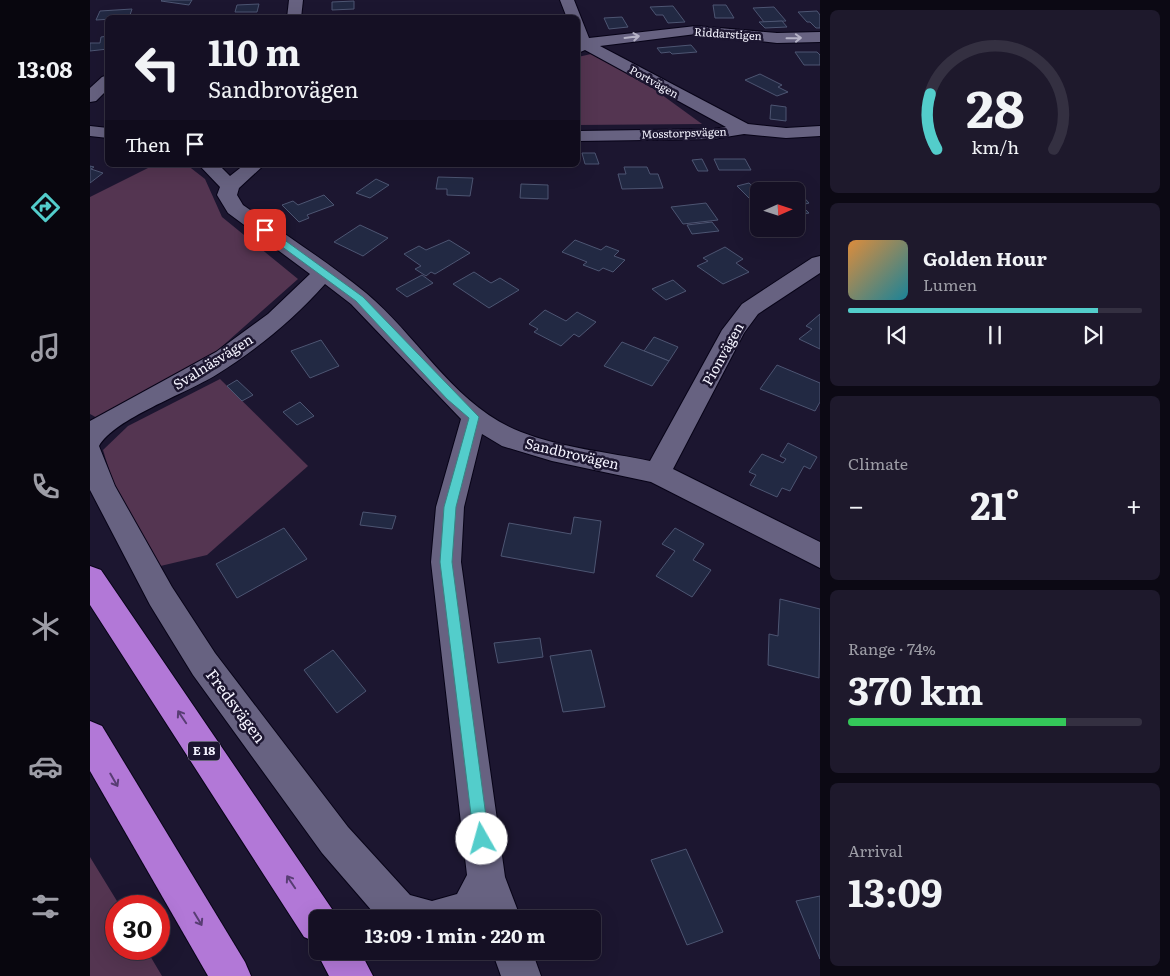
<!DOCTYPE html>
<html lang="en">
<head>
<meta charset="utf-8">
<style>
	body { margin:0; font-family:Literata,serif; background:#1e192c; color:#f1f3f6; height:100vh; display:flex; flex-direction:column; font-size:19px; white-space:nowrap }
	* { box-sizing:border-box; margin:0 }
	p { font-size:16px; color:#9d9da6 }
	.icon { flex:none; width:28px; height:28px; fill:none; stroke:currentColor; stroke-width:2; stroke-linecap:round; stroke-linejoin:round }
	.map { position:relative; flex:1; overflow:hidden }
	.side { display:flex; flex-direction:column; gap:10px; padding:10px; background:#0c0914; width:350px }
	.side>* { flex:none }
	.banner { position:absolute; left:15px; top:15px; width:475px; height:152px; border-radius:8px; box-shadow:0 5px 20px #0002,0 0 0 1px #343041; background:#151024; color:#f1f3f6; overflow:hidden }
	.needle { width:32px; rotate:87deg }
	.buttons { position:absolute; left:660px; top:182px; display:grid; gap:10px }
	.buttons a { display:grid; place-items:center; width:55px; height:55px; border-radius:8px; background:#151024; box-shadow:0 5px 20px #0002,0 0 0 1px #343041; font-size:25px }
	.speed { position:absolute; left:15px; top:895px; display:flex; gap:10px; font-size:25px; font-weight:700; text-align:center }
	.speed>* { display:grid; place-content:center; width:65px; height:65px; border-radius:50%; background:#151024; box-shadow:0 5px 20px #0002,0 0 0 1px #343041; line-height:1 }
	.speed .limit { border:8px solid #d22; background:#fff; color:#111 }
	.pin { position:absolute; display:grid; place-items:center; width:42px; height:42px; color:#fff; margin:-21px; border-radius:10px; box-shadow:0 2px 8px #0006 }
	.me { position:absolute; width:55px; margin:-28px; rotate:353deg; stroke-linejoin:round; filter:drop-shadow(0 0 4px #0008) }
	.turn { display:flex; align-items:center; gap:18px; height:105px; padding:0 20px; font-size:22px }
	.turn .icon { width:65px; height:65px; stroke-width:2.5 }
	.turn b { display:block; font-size:35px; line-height:42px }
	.then { display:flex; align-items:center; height:48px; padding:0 20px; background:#0003; gap:10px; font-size:19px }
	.big { font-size:38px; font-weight:700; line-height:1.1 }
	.side .card { flex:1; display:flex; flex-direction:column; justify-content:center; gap:8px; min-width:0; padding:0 18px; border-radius:8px; background:#1e192c }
	.side .dial { align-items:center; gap:0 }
	.dial svg { height:130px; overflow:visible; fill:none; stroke:#343041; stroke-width:7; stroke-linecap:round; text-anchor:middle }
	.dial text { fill:#f1f3f6; stroke:none }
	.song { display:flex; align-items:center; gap:15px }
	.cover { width:60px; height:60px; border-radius:8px; background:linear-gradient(135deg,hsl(30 70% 55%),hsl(190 70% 35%)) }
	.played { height:5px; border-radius:2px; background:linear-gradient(90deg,#53cdcb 85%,#343041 85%) }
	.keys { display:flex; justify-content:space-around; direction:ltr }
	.heat { display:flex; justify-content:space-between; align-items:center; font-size:28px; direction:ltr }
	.charge { height:8px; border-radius:4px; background:linear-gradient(90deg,#34c759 74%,#343041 0) }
	.trip { position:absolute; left:219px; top:910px; width:292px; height:50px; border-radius:8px; background:#151024; box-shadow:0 5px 20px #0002,0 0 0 1px #343041; font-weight:700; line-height:50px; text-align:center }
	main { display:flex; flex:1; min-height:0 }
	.menu { display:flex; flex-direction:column; width:90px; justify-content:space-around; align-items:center; background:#08060e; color:#9d9da6 }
	.menu .icon { width:35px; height:35px }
	.menu .on { color:#53cdcb }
	.menu b { font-size:22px; color:#f1f3f6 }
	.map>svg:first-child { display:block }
	.forest { fill:#543551 }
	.building { fill:#222943; stroke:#4d5572 }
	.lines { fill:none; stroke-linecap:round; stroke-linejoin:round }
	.street-casing { stroke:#070317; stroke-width:2 }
	.highway-casing { stroke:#070317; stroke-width:2 }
	.street { fill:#676281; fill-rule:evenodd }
	.highway { fill:#b278d7; fill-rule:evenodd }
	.oneway { stroke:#b5b2c6 }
	.oneway2 { stroke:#583d73 }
	.route { fill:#53cdcb; stroke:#368584 }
	.labels { text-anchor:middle; stroke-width:5; stroke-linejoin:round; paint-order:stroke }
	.far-street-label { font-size:11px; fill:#f4f3fe; stroke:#1c1630 }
	.shield { fill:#1c1630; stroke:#b3b1c0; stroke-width:1 }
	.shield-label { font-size:12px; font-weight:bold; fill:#f4f3fe }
	.street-label { font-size:14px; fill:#f4f3fe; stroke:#1c1630 }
	.near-street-label { font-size:16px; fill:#f4f3fe; stroke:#1c1630 }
</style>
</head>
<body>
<main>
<nav class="menu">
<b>13:08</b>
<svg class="icon on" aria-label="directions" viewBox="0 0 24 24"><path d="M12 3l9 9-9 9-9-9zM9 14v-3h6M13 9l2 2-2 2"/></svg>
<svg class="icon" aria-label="music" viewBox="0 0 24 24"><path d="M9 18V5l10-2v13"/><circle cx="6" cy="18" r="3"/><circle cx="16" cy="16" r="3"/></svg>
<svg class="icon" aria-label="phone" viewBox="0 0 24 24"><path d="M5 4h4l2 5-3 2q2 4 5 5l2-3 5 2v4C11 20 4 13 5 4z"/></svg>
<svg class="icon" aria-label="climate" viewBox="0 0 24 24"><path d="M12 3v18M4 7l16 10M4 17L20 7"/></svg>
<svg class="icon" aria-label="car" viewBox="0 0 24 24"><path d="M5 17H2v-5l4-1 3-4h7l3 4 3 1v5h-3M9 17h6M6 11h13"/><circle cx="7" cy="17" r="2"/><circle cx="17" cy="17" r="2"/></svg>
<svg class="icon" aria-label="filters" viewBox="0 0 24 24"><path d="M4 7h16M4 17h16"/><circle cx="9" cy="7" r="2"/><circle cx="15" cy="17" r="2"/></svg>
</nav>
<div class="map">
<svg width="730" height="976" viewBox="0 0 730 976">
	<rect width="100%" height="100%" fill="#1c1630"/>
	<g class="forest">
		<polygon points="501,54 546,76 612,124 488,125 488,57"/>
		<polygon points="64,165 97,165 115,179 132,217 208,279 111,365 9,419 0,414 0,197"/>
		<polygon points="130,379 218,466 117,555 62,568 37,528 13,450 38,426"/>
		<polygon points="0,857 30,906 26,906 26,949 56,949 72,976 0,976"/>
	</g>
	<g class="building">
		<polygon points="72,0 102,0 99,5 71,1"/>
		<polygon points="264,1 264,9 242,10 242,2"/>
		<polygon points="169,4 167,12 145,12 147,5"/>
		<polygon points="623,5 636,5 644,18 625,18"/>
		<polygon points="583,6 595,22 578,23 573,15 566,15 560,7"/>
		<polygon points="684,7 696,21 674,22 663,8"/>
		<polygon points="42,9 39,18 6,20 10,11"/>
		<polygon points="727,11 730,15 730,28 726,28 720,22 717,22 708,12"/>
		<polygon points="532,17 538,27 519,29 514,18"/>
		<polygon points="692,21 697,27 675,28 669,22"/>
		<polygon points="18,36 18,49 0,51 0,43 10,43 11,37"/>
		<polygon points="601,45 607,52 582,54 580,52 571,53 567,48"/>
		<polygon points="705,52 727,52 730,55 730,65 714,65"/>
		<polygon points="670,74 692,85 688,87 698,92 687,96 655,80"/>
		<polygon points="681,105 696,107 696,121 680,119"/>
		<polygon points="492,153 505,153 509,164 495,164"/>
		<polygon points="612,159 618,171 608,171 602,160"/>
		<polygon points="624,159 655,159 661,170 629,170"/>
		<polygon points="0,166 4,167 1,169 13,173 0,183"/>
		<polygon points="534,167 557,167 560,174 568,174 573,188 532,189 528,174 536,174"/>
		<polygon points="348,177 383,178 380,196 357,195 357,189 346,189"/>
		<polygon points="286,179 299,185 280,198 266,193"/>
		<polygon points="659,183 669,192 669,197 660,199 647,186"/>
		<polygon points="431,184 458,185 458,199 430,198"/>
		<polygon points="707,190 719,203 711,205 719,213 706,215 706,191 701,191"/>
		<polygon points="234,195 244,205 217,215 219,218 209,222 192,205 203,201 208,205"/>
		<polygon points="616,203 628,220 593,224 581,207"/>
		<polygon points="622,222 629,231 602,234 597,225"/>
		<polygon points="270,225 298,238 273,256 244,242"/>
		<polygon points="359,240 380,253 345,274 341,272 336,276 325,269 331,266 314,254 329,246 336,250"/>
		<polygon points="485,240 511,250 516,246 529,251 524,256 535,260 523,272 513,268 509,271 493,265 497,262 472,252"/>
		<polygon points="635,247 653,259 646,263 659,272 633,284 607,266 618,261 613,258"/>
		<polygon points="384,272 401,283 410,278 429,290 399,308 363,284"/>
		<polygon points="332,275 343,283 317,297 306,289"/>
		<polygon points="583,280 596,291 576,300 562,289"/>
		<polygon points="455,310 476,321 487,312 506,322 489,337 484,334 471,346 444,332 448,329 439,324"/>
		<polygon points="730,314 730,349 709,339 722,329 716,326"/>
		<polygon points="564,337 588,347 579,361 554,351"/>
		<polygon points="231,340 249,366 220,378 201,351"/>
		<polygon points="532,342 579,361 562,386 514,366"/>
		<polygon points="687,365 730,383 730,402 725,411 670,389"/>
		<polygon points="147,380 163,395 152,401 137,386"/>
		<polygon points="210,402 224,416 207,425 193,412"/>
		<polygon points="698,443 727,457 720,469 714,466 700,491 692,488 687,497 660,485 666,475 659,472 672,454 693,463 696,459 690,456"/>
		<polygon points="273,512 306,516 302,529 270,525"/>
		<polygon points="484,517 511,521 504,573 411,556 419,523 481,534"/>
		<polygon points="194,528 217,559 147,598 126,564"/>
		<polygon points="585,528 614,544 603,560 621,570 602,597 566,576 585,551 572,544"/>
		<polygon points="690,599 730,609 729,678 678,665 679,634 688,636"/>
		<polygon points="450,638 453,657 408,663 404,643"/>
		<polygon points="243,650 276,691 247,713 214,670"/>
		<polygon points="501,650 515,707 473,712 460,656"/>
		<polygon points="596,849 633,932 597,945 561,860"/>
		<polygon points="730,896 730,959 706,901"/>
	</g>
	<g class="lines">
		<defs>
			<g id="street">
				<polygon points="199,0 213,0 211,18 197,18"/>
				<polygon points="470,0 484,0 499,38 606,26 687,33 730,32 730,42 687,43 606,34 510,46 658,124 696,128 730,126 730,136 696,138 654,134 623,139 488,141 488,131 623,129 636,127 495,50 488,53 488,18 477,18"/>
				<polygon points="18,75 18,89 6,101 0,102 0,88 12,77"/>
				<polygon points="0,126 18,128 18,138 0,136"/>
				<path d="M 109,165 L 129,165 L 140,176 L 154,165 L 174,165 L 149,188 L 147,195 L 153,205 C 194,234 238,262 276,293 C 328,336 365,407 431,432 C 471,448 518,452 560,461 L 632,330 L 652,304 L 722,258 L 730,256 L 730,273 L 668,314 L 654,333 L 583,469 L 730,542 L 730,568 L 561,482 L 462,461 L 412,446 L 392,434 L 374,507 L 371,562 L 415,877 L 431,919 L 289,919 L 232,853 L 103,675 L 60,605 L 0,490 L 0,421 L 126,352 L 178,314 L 220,274 L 138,213 L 127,195 L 130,187 ZM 235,284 L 261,304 L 371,419 L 346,507 L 341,562 L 377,875 L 367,894 L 342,901 L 320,895 L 258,827 L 125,653 L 82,587 L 25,486 L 9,446 C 24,419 97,393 126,375 C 166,350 203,320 235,284 Z"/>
				<polygon points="402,951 442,951 451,976 411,976"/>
			</g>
			<g id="highway">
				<polygon points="0,566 11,570 242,909 246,919 228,919 228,943 214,937 0,605"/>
				<polygon points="0,721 12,726 155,962 161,976 118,976 0,771"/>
				<polygon points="228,947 228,951 270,951 283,976 239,976 226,951"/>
			</g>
		</defs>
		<use href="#street" class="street-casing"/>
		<use href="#highway" class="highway-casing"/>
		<use href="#street" class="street"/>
		<use href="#highway" class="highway"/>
	</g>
	<defs><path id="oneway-shaft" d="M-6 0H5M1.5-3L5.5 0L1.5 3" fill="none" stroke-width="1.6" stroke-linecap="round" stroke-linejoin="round" transform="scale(1.25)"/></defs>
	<g class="oneway">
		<use href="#oneway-shaft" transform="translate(542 37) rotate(-7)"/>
		<use href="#oneway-shaft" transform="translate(704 38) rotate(-1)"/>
	</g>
	<g class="oneway2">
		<use href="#oneway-shaft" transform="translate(92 717) rotate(-124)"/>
		<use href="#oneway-shaft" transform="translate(24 780) rotate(60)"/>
		<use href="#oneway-shaft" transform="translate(201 882) rotate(-124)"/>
		<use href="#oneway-shaft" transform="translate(108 919) rotate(59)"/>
	</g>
	<polygon class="route" points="172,228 178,228 273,297 389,417 366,507 362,562 399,839 397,845 392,847 386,845 384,839 350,562 354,507 379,418 357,399 266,301 172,232"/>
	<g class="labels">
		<g class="far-street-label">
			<text transform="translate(638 34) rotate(4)" y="4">Riddarstigen</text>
			<text transform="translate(564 82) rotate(29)" y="4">Portvägen</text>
			<text transform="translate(594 133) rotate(-2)" y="4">Mosstorpsvägen</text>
		</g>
		<rect class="shield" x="98" y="741.5" width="32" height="19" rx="4"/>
		<g class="shield-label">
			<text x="114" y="755">E 18</text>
		</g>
		<g class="street-label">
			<text transform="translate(633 354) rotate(-61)" y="5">Pionvägen</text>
			<text transform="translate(123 362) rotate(-32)" y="5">Svalnäsvägen</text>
			<text transform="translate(482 454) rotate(13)" y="5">Sandbrovägen</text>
		</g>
		<g class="near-street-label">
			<text transform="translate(146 706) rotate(53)" y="6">Fredsvägen</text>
		</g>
	</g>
</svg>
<div class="buttons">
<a><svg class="needle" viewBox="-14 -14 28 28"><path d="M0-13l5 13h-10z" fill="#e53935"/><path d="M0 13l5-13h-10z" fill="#9d9da6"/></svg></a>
</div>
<div class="speed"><div class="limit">30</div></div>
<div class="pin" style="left:175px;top:230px;background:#d93025"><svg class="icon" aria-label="arrive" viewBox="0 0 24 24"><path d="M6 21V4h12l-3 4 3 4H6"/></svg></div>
<svg class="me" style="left:392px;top:839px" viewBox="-20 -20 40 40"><circle r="19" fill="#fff"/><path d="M0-13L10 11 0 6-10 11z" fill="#53cdcb"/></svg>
<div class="trip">13:09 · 1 min · 220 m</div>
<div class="banner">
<div class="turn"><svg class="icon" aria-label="left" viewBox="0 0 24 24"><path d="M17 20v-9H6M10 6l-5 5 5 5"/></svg><div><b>110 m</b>Sandbrovägen</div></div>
<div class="then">Then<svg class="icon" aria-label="arrive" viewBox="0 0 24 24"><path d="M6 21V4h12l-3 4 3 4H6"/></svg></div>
</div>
</div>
<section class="side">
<div class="card dial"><svg viewBox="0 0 100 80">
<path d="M14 69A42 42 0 1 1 86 69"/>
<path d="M14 69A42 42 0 0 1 10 35" stroke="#53cdcb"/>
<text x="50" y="56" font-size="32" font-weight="700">28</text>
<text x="50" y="72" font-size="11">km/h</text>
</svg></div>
<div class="card">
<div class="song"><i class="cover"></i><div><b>Golden Hour</b><p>Lumen</p></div></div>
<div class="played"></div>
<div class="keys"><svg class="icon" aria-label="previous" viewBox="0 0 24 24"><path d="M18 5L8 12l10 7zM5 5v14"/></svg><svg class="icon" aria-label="pause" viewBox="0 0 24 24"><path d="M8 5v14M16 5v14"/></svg><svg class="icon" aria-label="next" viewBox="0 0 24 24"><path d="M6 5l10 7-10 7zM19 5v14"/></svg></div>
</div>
<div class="card"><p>Climate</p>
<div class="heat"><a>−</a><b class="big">21°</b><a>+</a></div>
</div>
<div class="card"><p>Range · 74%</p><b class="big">370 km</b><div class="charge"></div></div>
<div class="card"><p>Arrival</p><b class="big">13:09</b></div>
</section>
</main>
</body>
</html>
